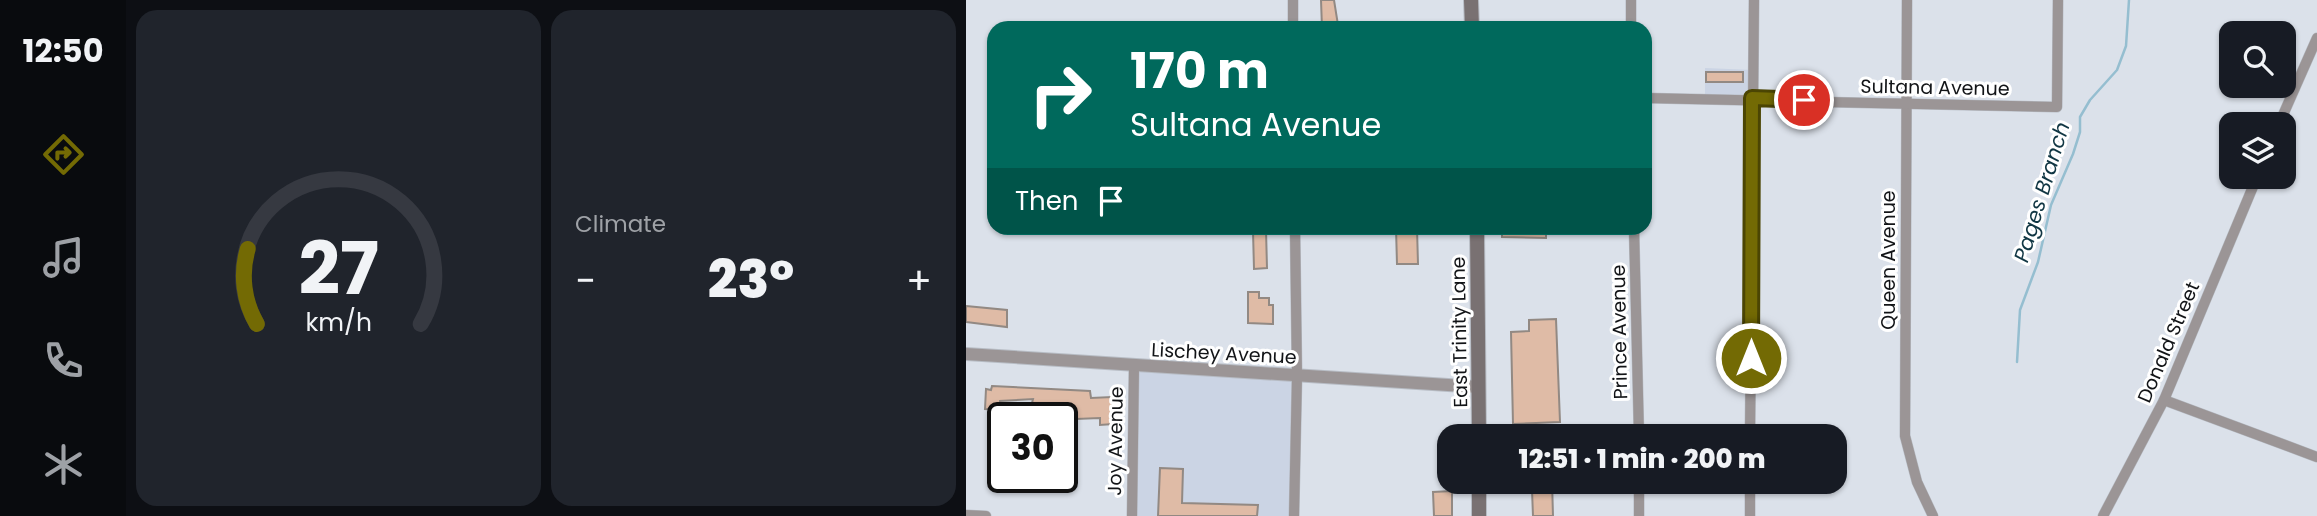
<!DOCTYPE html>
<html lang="en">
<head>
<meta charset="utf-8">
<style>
	body { margin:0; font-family:Poppins,sans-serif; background:#20242c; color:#f1f3f6; height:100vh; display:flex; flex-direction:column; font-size:26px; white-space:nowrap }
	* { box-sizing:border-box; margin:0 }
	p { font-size:23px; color:#9ea1a6 }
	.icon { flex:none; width:38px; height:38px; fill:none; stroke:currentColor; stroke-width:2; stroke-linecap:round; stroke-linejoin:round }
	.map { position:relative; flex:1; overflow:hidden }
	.drawer { display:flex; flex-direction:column; gap:10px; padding:10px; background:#0d0f14; width:840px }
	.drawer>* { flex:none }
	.banner { position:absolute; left:21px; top:21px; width:665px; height:214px; border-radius:21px; box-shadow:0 2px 5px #0004; background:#00695c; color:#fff; overflow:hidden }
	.controls { position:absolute; left:1253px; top:21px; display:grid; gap:14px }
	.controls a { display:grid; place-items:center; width:77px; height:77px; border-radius:14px; background:#171b24; box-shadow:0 2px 5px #0004; font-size:35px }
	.speed { position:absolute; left:21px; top:402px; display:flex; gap:14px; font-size:35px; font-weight:700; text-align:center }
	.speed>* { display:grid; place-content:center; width:91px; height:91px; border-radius:50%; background:#171b24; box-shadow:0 2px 5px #0004; line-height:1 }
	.speed .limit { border:4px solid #111; border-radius:10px; background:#fff; color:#111 }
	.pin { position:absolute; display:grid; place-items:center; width:60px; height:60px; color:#fff; margin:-30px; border:4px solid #fff; border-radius:50%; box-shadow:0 2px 7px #0007 }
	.me { position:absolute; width:77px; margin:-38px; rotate:0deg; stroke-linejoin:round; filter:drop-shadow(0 0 5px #0008) }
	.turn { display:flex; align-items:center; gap:24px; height:147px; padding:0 28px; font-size:32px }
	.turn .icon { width:91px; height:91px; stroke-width:2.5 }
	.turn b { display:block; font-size:49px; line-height:60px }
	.then { display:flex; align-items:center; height:66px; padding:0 28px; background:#0003; gap:14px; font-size:26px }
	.big { font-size:52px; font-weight:800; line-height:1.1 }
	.drawer .widget { flex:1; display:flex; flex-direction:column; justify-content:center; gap:10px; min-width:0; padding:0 24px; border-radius:21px; background:#20242c }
	.drawer .dial { align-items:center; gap:0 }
	.dial svg { height:182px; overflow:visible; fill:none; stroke:#363941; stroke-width:7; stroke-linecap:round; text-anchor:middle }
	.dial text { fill:#f1f3f6; stroke:none }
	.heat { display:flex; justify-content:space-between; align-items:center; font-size:38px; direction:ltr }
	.drawer .tiles { flex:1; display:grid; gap:10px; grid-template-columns:repeat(2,1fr) }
	.trip { position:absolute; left:471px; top:424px; width:410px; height:70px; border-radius:21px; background:#171b24; box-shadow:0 2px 5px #0004; font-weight:800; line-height:70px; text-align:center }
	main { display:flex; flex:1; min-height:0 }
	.tab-bar { display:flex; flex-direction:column; width:126px; justify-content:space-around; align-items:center; background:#090b0e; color:#9ea1a6 }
	.tab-bar .icon { width:49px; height:49px }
	.tab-bar .on { color:#736a04 }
	.tab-bar b { font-size:32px; color:#f1f3f6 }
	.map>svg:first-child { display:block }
	.built { fill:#cbd4e4 }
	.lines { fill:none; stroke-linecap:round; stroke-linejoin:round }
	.stream { stroke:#95bed0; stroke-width:2.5 }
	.building { fill:#dfbba6; stroke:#928983; stroke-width:2 }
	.minor-casing { stroke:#b7bcc4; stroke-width:11 }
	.tertiary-casing { stroke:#b7bcc4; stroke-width:14 }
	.secondary-casing { stroke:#b7bcc4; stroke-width:16 }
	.minor { stroke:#9b9596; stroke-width:10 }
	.tertiary { stroke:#9b9596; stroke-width:12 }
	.secondary { stroke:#797172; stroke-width:14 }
	.route-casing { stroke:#4b4503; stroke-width:18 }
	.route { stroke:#736a04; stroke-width:12 }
	.labels { text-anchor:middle; stroke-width:6; stroke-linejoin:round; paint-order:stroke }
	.street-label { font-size:19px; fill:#121417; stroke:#fff }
	.water-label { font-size:21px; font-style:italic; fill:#103643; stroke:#fff }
</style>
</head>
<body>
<main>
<nav class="tab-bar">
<b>12:50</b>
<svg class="icon on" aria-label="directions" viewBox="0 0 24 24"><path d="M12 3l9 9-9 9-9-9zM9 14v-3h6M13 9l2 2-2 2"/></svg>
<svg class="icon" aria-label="music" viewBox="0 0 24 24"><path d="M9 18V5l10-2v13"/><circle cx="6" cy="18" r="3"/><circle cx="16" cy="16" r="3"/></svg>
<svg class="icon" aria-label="phone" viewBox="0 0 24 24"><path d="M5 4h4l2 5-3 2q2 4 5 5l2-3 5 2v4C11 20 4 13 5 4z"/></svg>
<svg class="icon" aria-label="climate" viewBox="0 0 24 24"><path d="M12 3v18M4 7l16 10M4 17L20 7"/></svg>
</nav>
<section class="drawer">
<div class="tiles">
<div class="widget dial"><svg viewBox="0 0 100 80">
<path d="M14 69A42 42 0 1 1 86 69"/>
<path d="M14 69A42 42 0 0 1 10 36" stroke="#736a04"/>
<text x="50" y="56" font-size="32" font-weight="700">27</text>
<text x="50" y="72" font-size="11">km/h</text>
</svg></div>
<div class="widget"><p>Climate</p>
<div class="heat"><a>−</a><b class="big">23°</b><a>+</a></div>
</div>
</div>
</section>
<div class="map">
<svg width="1351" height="516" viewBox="0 0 1351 516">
	<rect width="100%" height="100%" fill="#dbe1ea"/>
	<g class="built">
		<polygon points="739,68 787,70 786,98 739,99"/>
		<polygon points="168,367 331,376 330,516 165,516"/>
	</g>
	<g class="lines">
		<polyline class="stream" points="1051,362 1054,310 1072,262 1085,205 1107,154 1114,132 1114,117 1124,100 1151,70 1160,46 1163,0"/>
	</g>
	<g class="building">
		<polygon points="355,0 368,0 372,25 370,28 356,28"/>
		<rect x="740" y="72" width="37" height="10"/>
		<polygon points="430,228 451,228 452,264 431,264"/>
		<polygon points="536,228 580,228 580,238 536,237"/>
		<polygon points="300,230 301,268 288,269 287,231"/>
		<polygon points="282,292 293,292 293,298 303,298 303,305 307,305 307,324 282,323"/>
		<polygon points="0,306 41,310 41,327 0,322"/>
		<polygon points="590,319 594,422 547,424 545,332 563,331 563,320"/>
		<polygon points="26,386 124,391 125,398 146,397 147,424 134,425 134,418 110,419 110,409 89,408 89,404 66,403 67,399 34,401 34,410 19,409 20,389 25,390"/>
		<polygon points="194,468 217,469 216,503 292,505 291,516 192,516"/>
		<polygon points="535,481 586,481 587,516 567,516 566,490 535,490"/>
		<polygon points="486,491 486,516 468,516 467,492"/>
	</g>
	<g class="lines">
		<defs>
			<g id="minor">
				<polyline points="327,0 327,28"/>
				<polyline points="665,0 665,28"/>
				<polyline points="941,0 939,436 951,482 967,516"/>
				<polyline points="679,98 1091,107 1092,0"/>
				<polyline points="1313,124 1351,38"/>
				<polyline points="668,228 673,436"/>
				<polyline points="1198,400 1351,457"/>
				<polyline points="784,436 788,0"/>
				<polyline points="0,515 20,516"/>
				<polyline points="166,516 168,367"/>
				<polyline points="328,516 331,376 329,228"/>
				<polyline points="673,516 673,481"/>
				<polyline points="784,516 784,481"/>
				<polyline points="1137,516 1198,400 1291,177"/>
			</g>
			<polyline id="tertiary" points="0,354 513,387"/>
			<g id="secondary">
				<polyline points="505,0 506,28"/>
				<polyline points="511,228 513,436"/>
				<polyline points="513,516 513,481"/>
			</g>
		</defs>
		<use href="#minor" class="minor-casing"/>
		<use href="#tertiary" class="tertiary-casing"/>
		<use href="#secondary" class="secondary-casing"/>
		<use href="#minor" class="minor"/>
		<use href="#tertiary" class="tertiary"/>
		<use href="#secondary" class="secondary"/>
	</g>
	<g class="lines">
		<defs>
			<polyline id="route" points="785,358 786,98 838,100"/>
		</defs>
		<use href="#route" class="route-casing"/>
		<use href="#route" class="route"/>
	</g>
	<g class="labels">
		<g class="street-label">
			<text transform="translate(969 87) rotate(1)" y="7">Sultana Avenue</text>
			<text transform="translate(922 260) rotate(-90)" y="7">Queen Avenue</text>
			<text transform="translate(493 332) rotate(-91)" y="7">East Trinity Lane</text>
			<text transform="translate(653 332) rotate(-91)" y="7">Prince Avenue</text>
			<text transform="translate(1202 342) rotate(-67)" y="7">Donald Street</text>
			<text transform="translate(258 353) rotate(3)" y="7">Lischey Avenue</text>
			<text transform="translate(149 441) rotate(-89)" y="7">Joy Avenue</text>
		</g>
		<g class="water-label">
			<text transform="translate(1076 192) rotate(-73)" y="7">Pages Branch</text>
		</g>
	</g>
</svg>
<div class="controls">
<a><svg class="icon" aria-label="search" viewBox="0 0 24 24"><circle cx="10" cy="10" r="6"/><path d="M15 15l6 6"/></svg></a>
<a><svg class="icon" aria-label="layers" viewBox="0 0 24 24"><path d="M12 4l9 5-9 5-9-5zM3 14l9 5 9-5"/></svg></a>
</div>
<div class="speed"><div class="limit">30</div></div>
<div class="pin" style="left:838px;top:100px;background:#d93025"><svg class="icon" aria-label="arrive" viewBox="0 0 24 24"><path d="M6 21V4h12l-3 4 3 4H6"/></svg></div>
<svg class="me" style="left:785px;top:358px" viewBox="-20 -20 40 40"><circle r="17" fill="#736a04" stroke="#fff" stroke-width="3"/><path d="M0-11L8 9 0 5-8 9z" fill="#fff"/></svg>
<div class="trip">12:51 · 1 min · 200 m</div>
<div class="banner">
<div class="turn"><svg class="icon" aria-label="right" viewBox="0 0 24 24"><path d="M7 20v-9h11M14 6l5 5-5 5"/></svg><div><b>170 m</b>Sultana Avenue</div></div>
<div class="then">Then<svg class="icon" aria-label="arrive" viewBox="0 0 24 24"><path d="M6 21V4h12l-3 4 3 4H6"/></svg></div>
</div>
</div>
</main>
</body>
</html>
